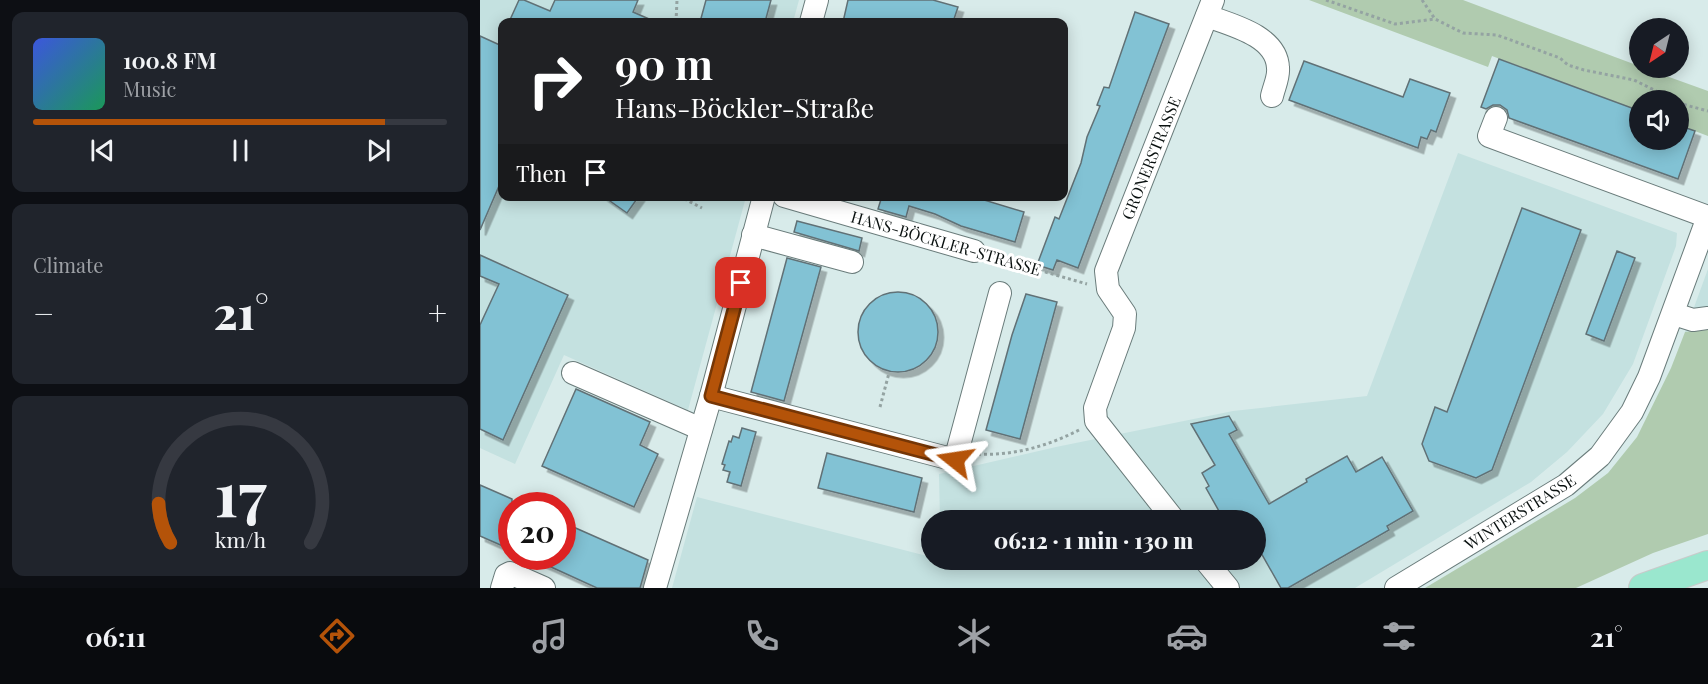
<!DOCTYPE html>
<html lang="en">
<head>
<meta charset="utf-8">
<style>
	body { margin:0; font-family:"Playfair Display",serif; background:#20242c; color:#f1f3f6; height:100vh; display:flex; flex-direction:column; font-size:22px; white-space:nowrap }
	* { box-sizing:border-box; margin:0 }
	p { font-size:20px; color:#9ea1a6 }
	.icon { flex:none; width:33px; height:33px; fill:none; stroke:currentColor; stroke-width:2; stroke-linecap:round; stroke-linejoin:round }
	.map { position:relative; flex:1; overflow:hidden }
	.side { display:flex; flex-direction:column; gap:12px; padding:12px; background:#0d0f14; width:480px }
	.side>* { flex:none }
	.guide { position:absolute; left:18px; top:18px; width:570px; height:183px; border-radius:12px; box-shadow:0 3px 15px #0003; background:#202124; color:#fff; overflow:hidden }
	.needle { width:39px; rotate:215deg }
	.buttons { position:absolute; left:1149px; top:18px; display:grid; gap:12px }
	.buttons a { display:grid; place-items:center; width:60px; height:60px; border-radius:50%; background:#171b24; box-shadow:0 3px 15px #0003; font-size:30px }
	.speed { position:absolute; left:18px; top:492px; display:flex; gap:12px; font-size:30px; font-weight:700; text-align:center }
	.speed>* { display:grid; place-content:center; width:78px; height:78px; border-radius:50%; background:#171b24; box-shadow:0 3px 15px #0003; line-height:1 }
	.speed .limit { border:9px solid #d22; background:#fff; color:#111 }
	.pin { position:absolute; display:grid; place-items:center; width:51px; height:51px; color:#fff; margin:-26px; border-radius:12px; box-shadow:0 3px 9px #0006 }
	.me { position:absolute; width:66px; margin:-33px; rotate:285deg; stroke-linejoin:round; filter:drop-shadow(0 0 4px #0008) }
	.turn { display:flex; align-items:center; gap:21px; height:126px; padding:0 18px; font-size:27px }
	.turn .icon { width:78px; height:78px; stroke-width:2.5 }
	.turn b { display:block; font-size:42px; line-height:51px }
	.then { display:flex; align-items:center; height:57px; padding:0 18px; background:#0003; gap:12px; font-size:22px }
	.big { font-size:45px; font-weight:800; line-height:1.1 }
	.side .card { flex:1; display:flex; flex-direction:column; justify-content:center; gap:9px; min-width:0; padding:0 21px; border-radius:12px; background:#20242c }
	.side .dial { align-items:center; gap:0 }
	.dial svg { height:156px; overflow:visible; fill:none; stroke:#363941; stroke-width:7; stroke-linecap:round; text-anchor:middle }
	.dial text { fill:#f1f3f6; stroke:none }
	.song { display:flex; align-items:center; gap:18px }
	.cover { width:72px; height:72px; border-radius:9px; background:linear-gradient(135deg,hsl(230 70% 55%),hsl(150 70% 35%)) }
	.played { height:6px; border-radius:3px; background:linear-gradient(90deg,#b45309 85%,#363941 85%) }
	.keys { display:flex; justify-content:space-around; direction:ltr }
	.heat { display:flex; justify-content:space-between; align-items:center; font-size:33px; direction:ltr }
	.trip { position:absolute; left:441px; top:510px; width:345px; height:60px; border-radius:30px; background:#171b24; box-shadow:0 3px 15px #0003; font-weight:800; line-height:60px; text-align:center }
	.menu { display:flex; height:96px; justify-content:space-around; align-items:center; background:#090b0e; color:#9ea1a6 }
	.menu .icon { width:42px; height:42px }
	.menu .on { color:#b45309 }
	.menu b { font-size:27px; color:#f1f3f6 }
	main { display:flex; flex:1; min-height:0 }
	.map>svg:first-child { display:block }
	.built { fill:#c4e1e0 }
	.green { fill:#b0cbaf }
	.building { fill:#82c2d4; stroke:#617176; stroke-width:1.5; filter:url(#shadow) }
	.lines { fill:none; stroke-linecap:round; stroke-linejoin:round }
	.minor-casing { stroke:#6a7c7b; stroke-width:24 }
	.major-casing { stroke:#c9caca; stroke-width:30 }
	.path { stroke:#94a3a2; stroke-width:3; stroke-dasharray:3 3; stroke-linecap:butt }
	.minor { stroke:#fff; stroke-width:22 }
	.major { stroke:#9ae7ce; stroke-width:28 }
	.route-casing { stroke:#753606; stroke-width:15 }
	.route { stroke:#b45309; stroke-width:10 }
	.labels { text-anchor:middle; stroke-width:6; stroke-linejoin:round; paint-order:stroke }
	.street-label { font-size:16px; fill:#09100f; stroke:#fff }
</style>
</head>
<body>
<main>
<section class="side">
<div class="card">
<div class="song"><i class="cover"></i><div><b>100.8 FM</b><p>Music</p></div></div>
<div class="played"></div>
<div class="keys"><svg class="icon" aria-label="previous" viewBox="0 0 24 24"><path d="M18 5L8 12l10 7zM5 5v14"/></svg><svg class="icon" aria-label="pause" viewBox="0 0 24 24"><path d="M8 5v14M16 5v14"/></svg><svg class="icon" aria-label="next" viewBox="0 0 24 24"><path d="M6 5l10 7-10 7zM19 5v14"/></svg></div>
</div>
<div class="card"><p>Climate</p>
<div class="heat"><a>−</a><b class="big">21°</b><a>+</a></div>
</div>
<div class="card dial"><svg viewBox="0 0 100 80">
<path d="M14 69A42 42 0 1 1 86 69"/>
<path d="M14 69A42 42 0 0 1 8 49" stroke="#b45309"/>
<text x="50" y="56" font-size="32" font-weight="700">17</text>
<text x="50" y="72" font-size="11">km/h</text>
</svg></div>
</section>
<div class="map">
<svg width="1228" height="588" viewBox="0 0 1228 588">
	<defs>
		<filter id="shadow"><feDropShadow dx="5.5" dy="5.5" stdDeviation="0" flood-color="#0004"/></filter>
	</defs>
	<rect width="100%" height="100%" fill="#d8ebea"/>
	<g class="built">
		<polygon points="0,0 319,0 313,22 22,22 22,196 266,197 208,410 84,355 35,464 0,448"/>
		<polygon points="978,153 1197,233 1196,246 1153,364 1123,414 1087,452 1051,482 875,588 192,588 217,497 451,557 452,560 776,560 776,520 460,520 459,474 576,447 753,411 887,396"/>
		<polygon points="1228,269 1228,329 1205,332"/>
	</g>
	<g class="green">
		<polygon points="829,0 983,0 1159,66 1160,68 1164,68 1228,91 1228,136 1199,125 1198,100 1160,100 1159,111 1012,56 1008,67"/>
		<polygon points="1228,329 1228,534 1173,553 1096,588 945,588 1095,498 1128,473 1157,437 1191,368 1205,332"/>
	</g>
	<g class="building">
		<polygon points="39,0 44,0 70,11 75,0 158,0 153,12 176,22 29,22"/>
		<polygon points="226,0 291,0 285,22 220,22"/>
		<polygon points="368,0 453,0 478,7 473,22 363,22"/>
		<polygon points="655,12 689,24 598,268 577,260 573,270 557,265 575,217 579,219 601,163 607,137 620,106 617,105 624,87 629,88"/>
		<polygon points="0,36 22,46 22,179 0,230"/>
		<polygon points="1019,59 1160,111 1160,140 1198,140 1198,125 1215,131 1198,179 1029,118 1027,110 1020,105 1013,105 1006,109 1001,107"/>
		<polygon points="824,61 923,97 930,79 970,93 956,132 951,130 947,139 941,137 938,148 809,100"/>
		<polygon points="123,196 159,196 147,213"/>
		<polygon points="402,196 491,196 544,212 535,242 481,226 455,214 429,206 426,217 398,209"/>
		<polygon points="1042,208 1101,230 1012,470 996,478 949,461 942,444 955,407 967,412"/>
		<polygon points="317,221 382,238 379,251 314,232"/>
		<polygon points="1137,251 1155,258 1124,341 1106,334"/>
		<polygon points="0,255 88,295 23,440 0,429 0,325 19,284 0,276"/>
		<polygon points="307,258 341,267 304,401 271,392"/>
		<circle cx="418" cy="332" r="40"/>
		<polygon points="546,294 577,302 540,439 506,430 532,335"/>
		<polygon points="96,389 170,422 160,445 178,454 154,507 62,466"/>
		<polygon points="749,416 757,430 749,434 789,504 827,482 826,479 867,456 876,472 902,457 933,511 907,526 909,530 808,588 801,588 776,544 776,520 744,520 726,488 729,486 722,473 735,465 711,424"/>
		<polygon points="262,428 276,432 261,486 247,482 250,472 243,470 245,465 242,464 249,441 251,442 253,436 259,438"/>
		<polygon points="347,453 442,478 434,512 338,488"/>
		<polygon points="0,485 32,499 32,550 0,536"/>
		<polygon points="82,522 168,560 160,588 117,588 47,556 82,556"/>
	</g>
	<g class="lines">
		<defs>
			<g id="minor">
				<path d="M 727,16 C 752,25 797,36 798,68 C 799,77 794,87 792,96"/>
				<polyline points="331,22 337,0"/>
				<polyline points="1016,118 1009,136 1228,217"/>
				<polyline points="304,196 494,251"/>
				<polyline points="273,235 372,262"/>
				<polyline points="1194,314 1213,320 1228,318"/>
				<polyline points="93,373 221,429"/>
				<polyline points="231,396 475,460 520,293"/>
				<polyline points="694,520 616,421 615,408 644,328 645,314 628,289 626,271 733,0"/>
				<polyline points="725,560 748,588"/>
				<polyline points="22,588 26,575 30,573 64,588"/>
				<polyline points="175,588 231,396 284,196"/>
				<polyline points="916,588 1086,485 1120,456 1152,412 1169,377 1228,217"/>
			</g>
			<polyline id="major" points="1163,588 1228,565"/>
		</defs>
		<use href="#minor" class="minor-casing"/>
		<use href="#major" class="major-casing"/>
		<g class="path">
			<polyline points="846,0 915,24 955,19"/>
			<polyline points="942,0 955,19 983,33 1017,35 1080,58 1088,65 1104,70 1154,80 1194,100"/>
			<polyline points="196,22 197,0"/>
			<polyline points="1198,103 1228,111"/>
			<polyline points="199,196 222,208"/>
			<polyline points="513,257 607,284"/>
			<polyline points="400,407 409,373"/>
			<path d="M 498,454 C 533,456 568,446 599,430"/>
		</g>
		<use href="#minor" class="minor"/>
		<use href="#major" class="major"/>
	</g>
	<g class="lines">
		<defs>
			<polyline id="route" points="261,283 231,396 475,460"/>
		</defs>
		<use href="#route" class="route-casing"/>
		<use href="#route" class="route"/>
	</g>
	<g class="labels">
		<g class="street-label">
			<text transform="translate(671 158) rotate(-68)" y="6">GRONERSTRASSE</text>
			<text transform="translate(466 243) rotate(16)" y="6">HANS-BÖCKLER-STRASSE</text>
			<text transform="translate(1040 512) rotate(-32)" y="6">WINTERSTRASSE</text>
		</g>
	</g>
</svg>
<div class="buttons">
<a><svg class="needle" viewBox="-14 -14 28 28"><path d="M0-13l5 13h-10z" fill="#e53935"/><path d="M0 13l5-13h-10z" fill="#9ea1a6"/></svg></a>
<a><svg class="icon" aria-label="sound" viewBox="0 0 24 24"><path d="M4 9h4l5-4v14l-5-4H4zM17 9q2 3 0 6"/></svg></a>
</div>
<div class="speed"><div class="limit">20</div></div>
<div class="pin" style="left:261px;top:283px;background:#d93025"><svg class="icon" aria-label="arrive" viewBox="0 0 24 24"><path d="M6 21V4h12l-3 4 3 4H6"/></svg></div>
<svg class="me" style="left:475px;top:460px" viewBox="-20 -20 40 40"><path d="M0-17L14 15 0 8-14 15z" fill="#b45309" stroke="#fff" stroke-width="4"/></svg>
<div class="trip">06:12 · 1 min · 130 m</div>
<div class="guide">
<div class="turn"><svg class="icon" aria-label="right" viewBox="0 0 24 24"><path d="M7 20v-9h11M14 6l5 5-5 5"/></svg><div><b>90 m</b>Hans-Böckler-Straße</div></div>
<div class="then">Then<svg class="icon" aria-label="arrive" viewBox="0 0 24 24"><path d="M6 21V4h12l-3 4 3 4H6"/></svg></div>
</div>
</div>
</main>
<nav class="menu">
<b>06:11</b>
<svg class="icon on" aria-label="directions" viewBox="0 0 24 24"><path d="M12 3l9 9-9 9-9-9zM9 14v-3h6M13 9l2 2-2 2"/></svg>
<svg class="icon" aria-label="music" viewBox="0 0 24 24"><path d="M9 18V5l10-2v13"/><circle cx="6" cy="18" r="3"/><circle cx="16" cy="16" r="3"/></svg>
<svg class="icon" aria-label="phone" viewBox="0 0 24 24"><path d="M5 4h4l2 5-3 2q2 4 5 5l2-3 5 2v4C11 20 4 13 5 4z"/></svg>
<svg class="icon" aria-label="climate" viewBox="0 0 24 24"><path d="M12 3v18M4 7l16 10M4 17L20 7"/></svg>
<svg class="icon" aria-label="car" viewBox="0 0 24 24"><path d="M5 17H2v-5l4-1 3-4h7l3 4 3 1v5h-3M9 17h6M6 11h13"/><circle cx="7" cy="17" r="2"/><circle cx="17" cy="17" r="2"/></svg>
<svg class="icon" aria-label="filters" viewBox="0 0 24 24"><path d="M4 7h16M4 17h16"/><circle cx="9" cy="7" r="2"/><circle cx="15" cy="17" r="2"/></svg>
<b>21°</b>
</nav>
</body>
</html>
